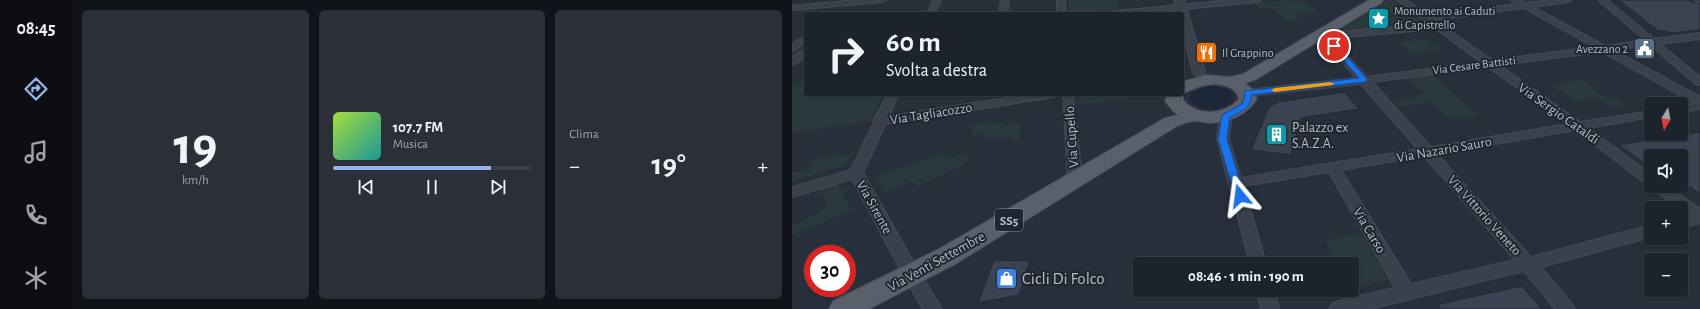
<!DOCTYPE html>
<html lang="it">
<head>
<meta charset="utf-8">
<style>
	body { margin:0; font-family:"Alegreya Sans",sans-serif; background:#2a2f38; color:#f1f3f6; height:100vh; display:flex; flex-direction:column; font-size:15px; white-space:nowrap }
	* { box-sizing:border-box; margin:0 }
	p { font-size:13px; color:#a0a4a9 }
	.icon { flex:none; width:22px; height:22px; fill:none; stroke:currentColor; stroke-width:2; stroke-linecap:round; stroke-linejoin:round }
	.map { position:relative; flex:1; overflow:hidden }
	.details { display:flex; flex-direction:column; gap:10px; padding:10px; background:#101318; width:720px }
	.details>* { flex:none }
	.banner { position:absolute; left:12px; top:12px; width:380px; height:84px; border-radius:4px; box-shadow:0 1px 3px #0004,0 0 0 1px #3b4048; background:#1d232c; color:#f1f3f6; overflow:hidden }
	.needle { width:26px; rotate:190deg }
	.buttons { position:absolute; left:852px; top:97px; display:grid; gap:8px }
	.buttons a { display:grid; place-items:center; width:44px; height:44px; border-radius:4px; background:#1d232c; box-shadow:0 1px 3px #0004,0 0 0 1px #3b4048; font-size:20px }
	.speed { position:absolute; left:12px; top:245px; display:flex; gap:8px; font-size:20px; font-weight:700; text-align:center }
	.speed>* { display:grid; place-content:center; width:52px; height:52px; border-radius:50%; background:#1d232c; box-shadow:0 1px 3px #0004,0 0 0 1px #3b4048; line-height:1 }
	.speed .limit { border:6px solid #d22; background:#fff; color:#111 }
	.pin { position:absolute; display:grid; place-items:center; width:34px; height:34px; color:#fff; margin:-17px; border:2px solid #fff; border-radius:50%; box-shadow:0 1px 4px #0007 }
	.me { position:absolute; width:44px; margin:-22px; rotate:344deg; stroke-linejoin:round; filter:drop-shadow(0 0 3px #0008) }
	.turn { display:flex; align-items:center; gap:14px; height:84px; padding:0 16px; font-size:18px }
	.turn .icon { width:52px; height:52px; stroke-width:2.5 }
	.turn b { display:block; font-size:28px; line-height:34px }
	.big { font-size:30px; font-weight:700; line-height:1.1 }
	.details .card { flex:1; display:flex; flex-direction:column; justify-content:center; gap:6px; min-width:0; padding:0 14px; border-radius:6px; background:#2a2f38 }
	.details .dial { align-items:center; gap:0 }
	.dial b { font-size:52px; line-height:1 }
	.song { display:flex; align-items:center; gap:12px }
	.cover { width:48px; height:48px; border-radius:6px; background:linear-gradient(135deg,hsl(80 70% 55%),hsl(180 70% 35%)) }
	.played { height:4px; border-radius:2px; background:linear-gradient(90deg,#97b4ec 80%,#3b4048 80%) }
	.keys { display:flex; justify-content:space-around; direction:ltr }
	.heat { display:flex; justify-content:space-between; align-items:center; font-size:22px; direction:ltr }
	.details .tiles { flex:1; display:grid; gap:10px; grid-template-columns:repeat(3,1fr) }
	.trip { position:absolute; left:341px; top:257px; width:226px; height:40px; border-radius:4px; background:#1d232c; box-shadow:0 1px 3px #0004,0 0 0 1px #3b4048; font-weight:700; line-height:40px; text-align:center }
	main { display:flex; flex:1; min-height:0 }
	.tabs { display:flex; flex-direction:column; width:72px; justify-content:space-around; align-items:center; background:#0c0e12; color:#a0a4a9 }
	.tabs .icon { width:28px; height:28px }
	.tabs .on { color:#97b4ec }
	.tabs b { font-size:18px; color:#f1f3f6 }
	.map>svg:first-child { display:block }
	.green { fill:#29393d }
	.water { fill:#1b2638 }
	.building { fill:#3a4352; stroke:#222833 }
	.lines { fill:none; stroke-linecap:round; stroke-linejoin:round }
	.minor-casing { stroke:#444a55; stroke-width:2 }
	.tertiary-casing { stroke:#444a55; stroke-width:2 }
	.primary-casing { stroke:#444a55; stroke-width:2 }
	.minor { fill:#3b414c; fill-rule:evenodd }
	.tertiary { fill:#3b414c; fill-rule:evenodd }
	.primary { fill:#59606c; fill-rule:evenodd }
	.route { fill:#1a73e8; stroke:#114b97 }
	.slow { fill:#f59e0b }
	.labels { text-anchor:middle; stroke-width:4; stroke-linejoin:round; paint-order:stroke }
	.far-poi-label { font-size:12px; fill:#b7bcc7; stroke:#202631; text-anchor:start }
	.far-street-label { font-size:12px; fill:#b7bcc7; stroke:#202631 }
	.shield { fill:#202631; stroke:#8a8f9a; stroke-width:1 }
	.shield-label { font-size:13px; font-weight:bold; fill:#b7bcc7 }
	.street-label { font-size:14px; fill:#b7bcc7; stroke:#202631 }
	.poi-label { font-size:14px; fill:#b7bcc7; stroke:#202631; text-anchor:start }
	.near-poi-label { font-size:17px; fill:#b7bcc7; stroke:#202631; text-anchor:start }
</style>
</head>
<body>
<main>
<nav class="tabs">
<b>08:45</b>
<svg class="icon on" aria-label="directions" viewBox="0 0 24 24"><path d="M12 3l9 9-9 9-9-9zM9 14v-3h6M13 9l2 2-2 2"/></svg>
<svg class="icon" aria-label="music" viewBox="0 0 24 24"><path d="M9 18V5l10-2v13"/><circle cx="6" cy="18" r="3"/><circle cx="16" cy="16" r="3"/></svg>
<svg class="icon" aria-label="phone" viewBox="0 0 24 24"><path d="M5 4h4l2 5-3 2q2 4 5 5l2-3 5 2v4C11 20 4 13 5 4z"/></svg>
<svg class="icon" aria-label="climate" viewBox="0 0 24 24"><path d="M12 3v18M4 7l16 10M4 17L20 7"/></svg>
</nav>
<section class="details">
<div class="tiles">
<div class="card dial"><b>19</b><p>km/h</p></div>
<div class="card">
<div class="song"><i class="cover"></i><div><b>107.7 FM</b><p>Musica</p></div></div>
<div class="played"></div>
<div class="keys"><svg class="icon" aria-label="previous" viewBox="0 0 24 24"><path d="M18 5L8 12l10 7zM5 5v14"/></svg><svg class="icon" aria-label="pause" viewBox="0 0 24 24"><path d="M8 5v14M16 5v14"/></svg><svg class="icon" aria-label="next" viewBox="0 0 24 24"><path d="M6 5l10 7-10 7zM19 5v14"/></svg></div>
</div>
<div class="card"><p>Clima</p>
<div class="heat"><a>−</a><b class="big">19°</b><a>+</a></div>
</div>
</div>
</section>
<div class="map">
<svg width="908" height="309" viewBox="0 0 908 309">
	<rect width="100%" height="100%" fill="#272f3b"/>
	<g class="green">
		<polygon points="276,0 325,0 328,9 277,14"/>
		<polygon points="510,0 525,9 517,14 509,11 501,14 507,18 502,21 492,19 489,15 486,15 480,8 466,8 462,2"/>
		<polygon points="596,0 602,0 632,24 548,30"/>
		<polygon points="634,39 645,48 641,48 644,50 620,54 606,42"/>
		<polygon points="641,75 687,116 666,119 655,118 639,102 608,107 602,100 625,97 624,95 632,94 616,78"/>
		<polygon points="790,79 805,88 800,89 813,97 819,96 835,106 822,108 806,98 784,101 758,84"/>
		<polygon points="14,84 14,94 91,94 78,121 0,133 0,86"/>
		<polygon points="285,94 334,94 331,99 286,105"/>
		<polygon points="210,121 210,126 228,123 227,139 221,140 221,136 194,140 195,134 180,136 182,125"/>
		<polygon points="63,152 53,165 0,182 0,172 15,170 21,159"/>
		<polygon points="152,153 153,158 176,153 173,165 125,186 121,181 92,193 83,176"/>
		<polygon points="45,181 59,211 0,235 0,226 16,219 35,207 28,187"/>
		<polygon points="569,234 596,280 560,288 560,264 534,264 537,263 533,255 541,253 534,240"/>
	</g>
	<path class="water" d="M 413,87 C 422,86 439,86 441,98 C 429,124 371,99 413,87 Z"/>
	<g class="building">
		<polygon points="827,0 896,0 908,4 908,30 881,33 865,30"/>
		<polygon points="553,92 567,109 509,118 499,155 459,150 477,107 486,102"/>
		<polygon points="908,132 908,194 897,186 889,187 889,156 859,156 859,168 827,145 860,139 861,134 881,134 885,135"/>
		<polygon points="202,260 238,261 227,295 186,303"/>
		<polygon points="730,286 750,309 648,309 647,304"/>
	</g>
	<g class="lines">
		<defs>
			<g id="minor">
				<polygon points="64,0 94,0 90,2 0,10 0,6"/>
				<polygon points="141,0 149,0 143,14 135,14"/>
				<polygon points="209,0 217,0 215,14 207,14"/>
				<rect x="265" y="0" width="8" height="14"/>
				<polygon points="440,0 469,0 465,2 340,14 310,14 314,12"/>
				<path d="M 605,0 L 614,0 L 636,15 L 725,4 L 719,0 L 729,0 L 734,3 L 758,0 L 780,0 L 776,2 L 741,7 L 813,46 L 853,40 L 806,0 L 815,0 L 862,39 L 908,33 L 908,39 L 868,44 L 908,77 L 908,85 L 904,84 L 858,45 L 821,50 L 908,97 L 908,109 L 889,112 L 889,106 L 902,103 L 810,52 L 707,65 L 788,122 L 859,111 L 859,117 L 796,128 L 859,174 L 859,185 L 854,184 L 784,130 L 645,154 L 739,257 L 859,225 L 859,237 L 749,267 L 780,304 L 783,309 L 763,309 L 732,271 L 578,309 L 537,309 L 540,304 L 546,301 L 603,288 L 537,172 L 452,186 L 474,264 L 458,264 L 425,139 L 428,115 L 430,113 L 438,113 L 440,115 L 437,139 L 449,178 L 626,149 L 569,84 L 455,96 L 450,93 L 455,90 L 564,78 L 526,33 L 530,30 L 545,32 L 637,24 ZM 732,8 L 802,47 L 700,60 L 642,20 ZM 644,29 L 689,62 L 575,77 L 538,37 L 545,38 ZM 696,67 L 776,124 L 639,147 L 580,82 ZM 632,156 L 723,260 L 619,284 L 549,170 Z"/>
				<polygon points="903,0 908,0 908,2 904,2"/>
				<polygon points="14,35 14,42 0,52 0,44"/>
				<polygon points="14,48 14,56 3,64 0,65 0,57"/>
				<polygon points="96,94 106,94 97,116 241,94 267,94 262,97 93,124 71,173 126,270 150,309 131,309 114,280 60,179 0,197 0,187 59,170 82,122 81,121"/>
				<polygon points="271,94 281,94 290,180 288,183 283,184 278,183 276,180"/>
				<polygon points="859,186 875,186 908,209 908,223 889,228 889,218 896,216 889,210 889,208 886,208 861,189"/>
				<polygon points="464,290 482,290 487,309 469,309"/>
			</g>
			<polygon id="tertiary" points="382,0 392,0 413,72 411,75 403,75 401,72 390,30 390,14 386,14"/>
			<path id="primary" d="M 577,0 L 591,0 L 589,3 L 463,80 L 453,83 L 461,90 L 465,99 C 454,115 439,122 419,123 C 414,123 409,121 404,121 C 398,121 391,124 385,126 L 165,263 L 77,309 L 37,309 L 41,301 L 147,249 L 373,118 L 386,115 L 382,112 L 373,101 L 376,94 L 390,94 L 390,82 L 414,75 L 438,77 L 451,74 ZM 422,84 C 433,85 444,87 447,99 C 433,115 405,117 391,100 L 391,93 L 409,86 Z"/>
		</defs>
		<use href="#minor" class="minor-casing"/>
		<use href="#tertiary" class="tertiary-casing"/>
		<use href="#primary" class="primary-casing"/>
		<use href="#minor" class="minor"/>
		<use href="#tertiary" class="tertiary"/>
		<use href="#primary" class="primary"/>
	</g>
	<path class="route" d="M 540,44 L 544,44 L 576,80 L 573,82 L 459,95 C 461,107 448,113 438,117 L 435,139 L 453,196 L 448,200 L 444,199 L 426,139 L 430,115 L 450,104 L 452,99 L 453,91 L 567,78 L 540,47 Z"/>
	<polygon class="slow" points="539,82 542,84 541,85 483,92 479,90 483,88"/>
	<defs>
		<symbol id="sight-square" viewBox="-11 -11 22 22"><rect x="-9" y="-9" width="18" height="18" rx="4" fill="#0f9aa8" stroke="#202631"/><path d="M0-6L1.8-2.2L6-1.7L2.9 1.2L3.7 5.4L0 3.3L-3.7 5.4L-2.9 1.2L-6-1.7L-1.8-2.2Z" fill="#fff"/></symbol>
		<symbol id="civic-square" viewBox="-11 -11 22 22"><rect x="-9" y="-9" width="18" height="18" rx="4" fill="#5c6f8a" stroke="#202631"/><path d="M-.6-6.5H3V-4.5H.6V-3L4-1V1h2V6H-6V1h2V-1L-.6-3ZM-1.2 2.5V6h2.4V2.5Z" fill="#fff"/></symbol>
		<symbol id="restaurant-square" viewBox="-11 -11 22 22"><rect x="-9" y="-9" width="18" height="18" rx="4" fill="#e8710a" stroke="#202631"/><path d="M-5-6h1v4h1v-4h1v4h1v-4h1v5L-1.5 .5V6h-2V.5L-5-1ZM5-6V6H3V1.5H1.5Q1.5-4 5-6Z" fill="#fff"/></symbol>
		<symbol id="building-square" viewBox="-11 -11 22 22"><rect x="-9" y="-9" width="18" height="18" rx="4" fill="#0f9aa8" stroke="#202631"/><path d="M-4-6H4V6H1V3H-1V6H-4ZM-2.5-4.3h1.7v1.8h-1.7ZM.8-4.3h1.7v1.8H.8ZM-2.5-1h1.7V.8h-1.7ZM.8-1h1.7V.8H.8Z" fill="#fff"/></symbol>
		<symbol id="shop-square" viewBox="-11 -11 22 22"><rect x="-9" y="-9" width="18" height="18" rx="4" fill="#3f7fe0" stroke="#202631"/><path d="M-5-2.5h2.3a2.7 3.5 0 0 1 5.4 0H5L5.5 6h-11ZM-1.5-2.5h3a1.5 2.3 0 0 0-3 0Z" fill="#fff"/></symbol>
	</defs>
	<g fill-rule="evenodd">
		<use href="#sight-square" x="574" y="6" width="25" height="25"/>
		<use href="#civic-square" x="840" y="36" width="25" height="25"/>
		<use href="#restaurant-square" x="402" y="40" width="25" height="25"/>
		<use href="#building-square" x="472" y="122" width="25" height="25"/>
		<use href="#shop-square" x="202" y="266" width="25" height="25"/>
	</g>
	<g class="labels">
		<g class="far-poi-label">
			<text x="602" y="15">Monumento ai Caduti<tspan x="602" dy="14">di Capistrello</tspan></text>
			<text x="836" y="53" text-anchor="end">Avezzano 2</text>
			<text x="430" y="57">Il Grappino</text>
		</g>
		<g class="far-street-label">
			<text transform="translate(682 65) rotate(-7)" y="4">Via Cesare Battisti</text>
		</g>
		<rect class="shield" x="203" y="209" width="28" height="22" rx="3"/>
		<g class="shield-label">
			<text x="217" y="225">SS5</text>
		</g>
		<g class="street-label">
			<text transform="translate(139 113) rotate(-9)" y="5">Via Tagliacozzo</text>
			<text transform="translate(767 113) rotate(35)" y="5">Via Sergio Cataldi</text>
			<text transform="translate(279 137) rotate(-94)" y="5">Via Cupello</text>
			<text transform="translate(652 149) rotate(-10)" y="5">Via Nazario Sauro</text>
			<text transform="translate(83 207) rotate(61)" y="5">Via Sirente</text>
			<text transform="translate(693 215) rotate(48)" y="5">Via Vittorio Veneto</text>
			<text transform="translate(578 230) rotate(59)" y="5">Via Carso</text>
			<text transform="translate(144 261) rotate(-29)" y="5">Via Venti Settembre</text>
		</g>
		<g class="poi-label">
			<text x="500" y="132">Palazzo ex<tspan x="500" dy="16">S.A.Z.A.</tspan></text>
		</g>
		<g class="near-poi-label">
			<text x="230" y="284">Cicli Di Folco</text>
		</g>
	</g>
</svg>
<div class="buttons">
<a><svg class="needle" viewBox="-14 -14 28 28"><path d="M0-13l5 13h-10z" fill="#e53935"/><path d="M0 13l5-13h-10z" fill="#a0a4a9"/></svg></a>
<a><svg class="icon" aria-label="sound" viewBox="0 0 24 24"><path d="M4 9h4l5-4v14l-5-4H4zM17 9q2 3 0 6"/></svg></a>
<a>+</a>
<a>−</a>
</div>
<div class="speed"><div class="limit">30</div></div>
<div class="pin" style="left:542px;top:46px;background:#d93025"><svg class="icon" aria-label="arrive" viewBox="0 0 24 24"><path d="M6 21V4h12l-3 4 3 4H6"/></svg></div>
<svg class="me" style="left:448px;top:196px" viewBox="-20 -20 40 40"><path d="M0-17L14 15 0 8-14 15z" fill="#1a73e8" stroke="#fff" stroke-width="4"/></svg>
<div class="trip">08:46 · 1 min · 190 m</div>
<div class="banner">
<div class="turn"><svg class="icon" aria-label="right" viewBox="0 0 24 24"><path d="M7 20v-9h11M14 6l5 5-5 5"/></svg><div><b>60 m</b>Svolta a destra</div></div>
</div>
</div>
</main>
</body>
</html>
